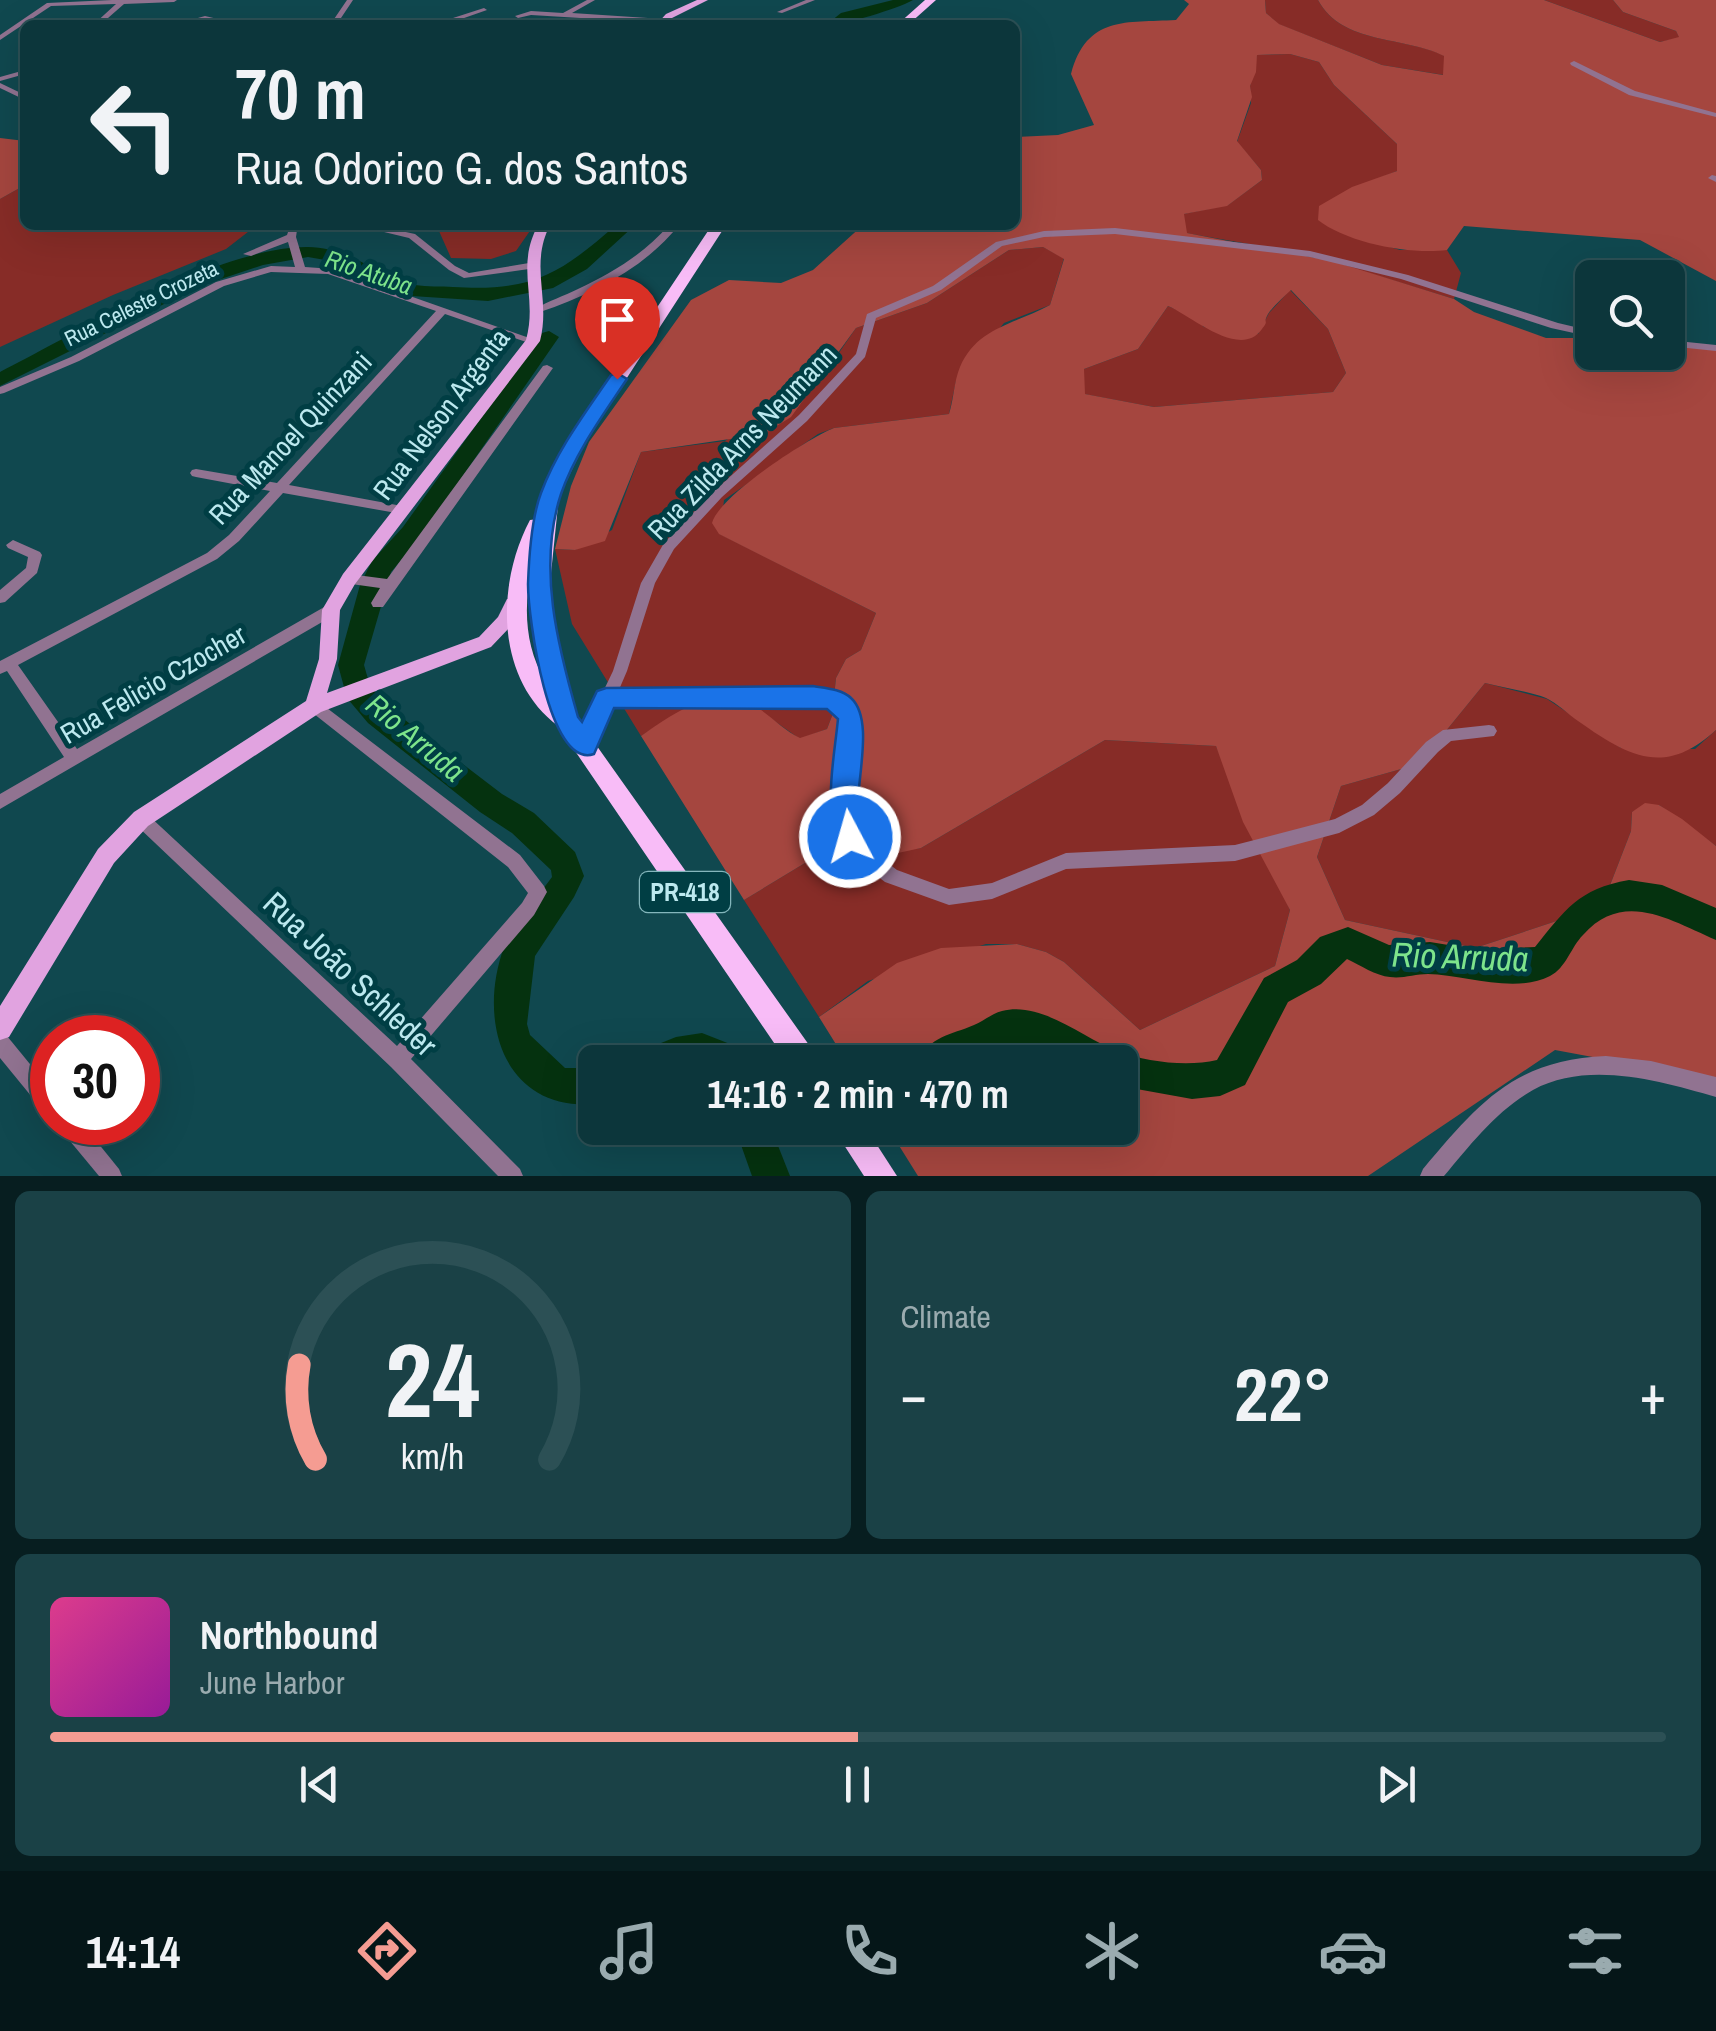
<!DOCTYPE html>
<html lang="en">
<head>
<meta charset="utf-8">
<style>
	body { margin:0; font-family:"Archivo Narrow",sans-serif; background:#1a4146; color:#f1f3f6; height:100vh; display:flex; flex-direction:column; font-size:38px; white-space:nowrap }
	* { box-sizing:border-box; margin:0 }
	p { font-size:32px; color:#9aabaf }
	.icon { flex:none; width:55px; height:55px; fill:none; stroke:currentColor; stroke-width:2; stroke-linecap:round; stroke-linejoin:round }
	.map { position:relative; height:1176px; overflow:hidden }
	.side { display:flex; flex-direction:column; gap:15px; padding:15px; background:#071e20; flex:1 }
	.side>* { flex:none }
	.hud { position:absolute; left:20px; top:20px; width:1000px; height:210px; border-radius:15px; box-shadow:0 10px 40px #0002,0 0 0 2px #2c5055; background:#0c363b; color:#f1f3f6; overflow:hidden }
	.fabs { position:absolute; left:1575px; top:260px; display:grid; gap:20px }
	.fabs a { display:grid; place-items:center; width:110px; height:110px; border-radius:15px; background:#0c363b; box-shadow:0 10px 40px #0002,0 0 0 2px #2c5055; font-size:50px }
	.speed { position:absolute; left:30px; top:1015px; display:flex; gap:20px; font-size:50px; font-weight:700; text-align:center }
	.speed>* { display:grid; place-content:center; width:130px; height:130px; border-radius:50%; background:#0c363b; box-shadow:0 10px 40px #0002,0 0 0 2px #2c5055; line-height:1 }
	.speed .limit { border:15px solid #d22; background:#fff; color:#111 }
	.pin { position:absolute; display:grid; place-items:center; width:85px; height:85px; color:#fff; margin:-102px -42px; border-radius:50% 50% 50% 0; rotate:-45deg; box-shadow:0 0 10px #0007 }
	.pin .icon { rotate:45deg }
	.me { position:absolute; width:110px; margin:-55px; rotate:354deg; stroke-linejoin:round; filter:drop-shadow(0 0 8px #0008) }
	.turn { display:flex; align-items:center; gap:35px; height:210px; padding:0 50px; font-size:45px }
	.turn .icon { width:130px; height:130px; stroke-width:2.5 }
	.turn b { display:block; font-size:70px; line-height:85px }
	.big { font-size:75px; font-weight:800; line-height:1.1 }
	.side .widget { flex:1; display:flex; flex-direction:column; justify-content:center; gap:15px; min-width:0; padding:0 35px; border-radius:15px; background:#1a4146 }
	.side .dial { align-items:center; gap:0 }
	.dial svg { height:260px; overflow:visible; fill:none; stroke:#2c5055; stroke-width:7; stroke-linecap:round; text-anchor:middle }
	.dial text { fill:#f1f3f6; stroke:none }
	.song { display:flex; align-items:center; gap:30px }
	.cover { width:120px; height:120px; border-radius:15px; background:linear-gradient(135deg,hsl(330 70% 55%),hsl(300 70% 35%)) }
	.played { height:10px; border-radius:5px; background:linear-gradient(90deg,#f59c92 50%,#2c5055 50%) }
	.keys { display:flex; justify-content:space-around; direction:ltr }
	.heat { display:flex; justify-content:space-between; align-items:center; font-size:55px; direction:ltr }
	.side .tiles { flex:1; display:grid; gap:15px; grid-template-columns:1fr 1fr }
	.widget:last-child { grid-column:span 2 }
	.trip { position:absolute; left:578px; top:1045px; width:560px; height:100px; border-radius:15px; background:#0c363b; box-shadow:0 10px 40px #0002,0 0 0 2px #2c5055; font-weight:800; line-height:100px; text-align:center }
	.dock { display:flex; height:160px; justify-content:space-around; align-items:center; background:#051618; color:#9aabaf }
	.dock .icon { width:70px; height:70px }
	.dock .selected { color:#f59c92 }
	.dock b { font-size:45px; color:#f1f3f6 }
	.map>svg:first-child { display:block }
	.green { fill:#872c27 }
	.forest { fill:#a5463f; fill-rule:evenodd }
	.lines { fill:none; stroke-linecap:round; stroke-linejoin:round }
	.river { fill:#05320f; fill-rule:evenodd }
	.minor { fill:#917391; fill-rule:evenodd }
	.major { fill:#e1a3e0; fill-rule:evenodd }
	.highway { fill:#f8bcf7; fill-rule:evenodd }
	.route { fill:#1a73e8; stroke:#114b97; stroke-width:2.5 }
	.labels { text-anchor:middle; stroke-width:10; stroke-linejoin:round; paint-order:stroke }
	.far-street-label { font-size:22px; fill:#bce9ef; stroke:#003e44 }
	.far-water-label { font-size:25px; font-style:italic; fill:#7de48b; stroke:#003e44 }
	.shield { fill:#003e44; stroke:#84b6bc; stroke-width:2.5 }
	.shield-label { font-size:25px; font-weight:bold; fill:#bce9ef }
	.street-label { font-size:28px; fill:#bce9ef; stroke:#003e44 }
	.water-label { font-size:30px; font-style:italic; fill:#7de48b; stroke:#003e44 }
	.near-street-label { font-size:32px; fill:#bce9ef; stroke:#003e44 }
	.near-water-label { font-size:35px; font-style:italic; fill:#7de48b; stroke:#003e44 }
</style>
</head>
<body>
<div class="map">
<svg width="1716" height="1176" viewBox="0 0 1716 1176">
	<rect width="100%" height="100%" fill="#10484f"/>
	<g class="green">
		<path d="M 1265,0 L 1318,0 C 1342,45 1405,36 1445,56 L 1444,75 L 1382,65 L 1278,24 L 1266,13 Z"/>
		<polygon points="1544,0 1613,0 1623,12 1676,31 1680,38 1660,42"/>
		<polygon points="1290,54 1319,62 1334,85 1397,144 1397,171 1343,193 1373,242 1400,250 1447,250 1461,273 1454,299 1306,254 1186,233 1183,214 1228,205 1262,180 1261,170 1237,142 1251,103 1250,86 1257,55"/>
		<polygon points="25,185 25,225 257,225 226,249 113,295 0,347 0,199"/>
		<polygon points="426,225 534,225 516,251 491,259 451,258 439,231"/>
		<polygon points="1043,247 1064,258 1050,305 1004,323 956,381 949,414 834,428 818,434 724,500 720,534 876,613 861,650 846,659 836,678 832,716 827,729 800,739 749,703 688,707 641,736 572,624 555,549 575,550 612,530 641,452 725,441 825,373 856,328 927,303 1009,250"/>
		<polygon points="1290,290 1328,329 1346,373 1333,392 1154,407 1084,394 1084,369 1138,349 1168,306 1194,317 1204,327 1258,334 1269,313"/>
		<polygon points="1485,683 1547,699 1621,748 1695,749 1716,730 1716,846 1659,805 1632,812 1631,831 1602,906 1475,948 1345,920 1317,857 1341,786 1419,764"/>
		<polygon points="1105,740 1216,746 1290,910 1275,966 1140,1030 1064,962 1046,952 1017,944 986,944 868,981 819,1017 744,900 810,860 921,848"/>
	</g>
	<g class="forest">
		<path d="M 1184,0 L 1265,0 L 1266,13 L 1279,24 L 1382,65 L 1443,75 L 1444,56 C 1405,36 1342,45 1318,0 L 1544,0 L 1660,42 L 1679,37 L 1676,31 L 1623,12 L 1613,0 L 1716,0 L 1716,281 L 1640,240 L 1464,226 L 1447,250 C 1411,255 1347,243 1318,220 L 1319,206 L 1352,187 L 1397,171 L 1397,144 L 1334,85 L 1319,62 L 1290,54 L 1257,55 L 1256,72 L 1250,86 L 1252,97 L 1237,141 L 1261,170 L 1262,180 L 1227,206 L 1184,214 L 1187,233 L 1332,261 L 1454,299 L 1474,312 L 1546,338 L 1592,338 L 1592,352 L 1668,352 L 1668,339 L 1716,350 L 1716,730 C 1665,777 1629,757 1578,721 C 1568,714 1557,703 1546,698 C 1528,691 1504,688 1485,683 L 1419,764 L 1341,786 L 1317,857 L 1345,920 L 1475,948 L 1602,906 L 1631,831 L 1632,812 L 1645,803 L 1659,805 L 1682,819 L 1716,846 L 1716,1080 L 1555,1050 L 1368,1176 L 918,1176 L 888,1128 L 1120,1128 L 1120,1062 L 847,1062 L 819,1017 L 897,963 L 941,948 L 1017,944 L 1046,952 L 1064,962 L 1140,1030 L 1275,966 L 1290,910 L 1243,822 L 1216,746 L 1105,740 L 921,848 L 898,853 L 810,860 L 744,900 L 641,736 C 670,716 712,685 749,703 C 767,711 781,729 800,738 L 827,729 L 832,716 L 836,678 L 846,659 L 861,650 L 876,613 L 719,534 L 712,523 C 718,497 808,438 834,428 L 949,414 C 954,398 954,381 960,367 C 977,327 1016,324 1050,305 L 1064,259 L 1043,247 L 1009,250 L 927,303 L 856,328 L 791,417 L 764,434 L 641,452 L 605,541 L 575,550 L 555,549 L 571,486 L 589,442 L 691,300 L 729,280 L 781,283 L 813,270 L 863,225 L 1015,225 L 1015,137 L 1058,135 L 1094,125 L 1071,74 C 1087,15 1126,23 1176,20 L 1189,4 ZM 1291,290 L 1328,329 L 1346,373 L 1333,392 L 1154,407 L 1085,394 L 1084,369 L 1138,349 L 1168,306 C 1192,316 1240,360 1262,329 C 1270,319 1262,325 1268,314 C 1274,305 1284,297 1291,290 Z"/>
		<polygon points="0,138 25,141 25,185 0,199"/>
	</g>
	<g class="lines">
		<g class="river">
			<path d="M 893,0 L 913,0 C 897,9 844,25 826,25 L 841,13 Z"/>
			<path d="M 616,225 L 635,225 L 587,269 L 553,288 L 488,301 L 412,296 L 331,261 L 308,257 L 263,265 L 200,286 L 0,386 L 0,372 C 79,332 221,246 308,247 C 347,247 378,275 415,285 C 427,287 441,286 453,287 C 531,292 559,275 616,225 Z"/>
			<path d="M 549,331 L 559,337 L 419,539 L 391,572 L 364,665 L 370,686 L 388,707 L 502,794 L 534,813 L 575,852 L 584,876 L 574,897 L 535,956 L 527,1024 L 530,1035 L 565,1068 L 595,1068 L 595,1104 C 503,1111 477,1021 504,947 C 513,922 537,898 552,877 L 551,870 L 512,833 L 480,812 L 368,723 L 347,698 L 338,665 L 360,585 L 372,561 L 403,527 L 542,333 Z"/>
			<path d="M 1629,880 L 1662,885 L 1716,908 L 1716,940 C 1671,921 1624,889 1583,935 C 1571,947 1566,968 1550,976 C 1515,994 1464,975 1428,974 C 1415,974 1402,979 1390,977 C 1376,976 1360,965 1347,959 L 1321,984 L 1288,1002 L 1245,1085 L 1220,1096 L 1192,1099 L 1120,1086 L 1120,1062 L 1069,1062 L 1016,1045 L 1006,1045 L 965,1062 L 918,1062 C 929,1036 951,1035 974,1025 C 984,1021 991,1014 1002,1011 C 1043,1001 1083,1039 1118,1051 C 1146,1062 1187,1067 1217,1060 L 1264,978 L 1297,960 L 1320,937 L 1348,927 L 1389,945 L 1430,942 L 1479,950 L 1535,947 C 1565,910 1578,889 1629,880 Z"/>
			<polygon points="702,1033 730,1044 743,1062 641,1062 646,1049 676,1037"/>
			<polygon points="735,1128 771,1128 790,1176 752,1176"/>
		</g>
		<g class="minor">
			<polygon points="112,0 177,0 174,2 124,4 100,25 93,25 116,4 51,6 0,40 0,35 47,3"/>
			<polygon points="347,0 353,0 341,18 453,18 484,8 487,10 447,24 444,22 338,22 336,25 330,25"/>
			<polygon points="587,0 595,0 572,13 663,19 666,21 663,23 531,15 518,18 515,16 531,11 563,13"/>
			<polygon points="806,0 815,0 782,13 777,12"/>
			<path d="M 205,16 L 239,24 L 240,25 C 229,25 218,21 206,20 C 195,20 184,25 173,25 Z"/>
			<polygon points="1574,61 1635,91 1716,113 1716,117 1629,95 1571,65 1570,63"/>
			<polygon points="25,70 25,74 0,81 0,77"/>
			<polygon points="0,83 25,95 25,100 0,88"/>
			<polygon points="1712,175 1716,176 1716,182 1708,178"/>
			<polygon points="307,225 297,230 296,237 305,267 333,269 538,341 533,344 529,343 445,314 289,485 402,506 408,510 407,513 402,514 283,493 239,541 217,559 18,665 77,749 326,606 336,606 338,610 336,614 0,809 0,794 64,757 7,671 0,674 0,661 207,553 229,535 270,491 196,477 192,476 190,473 192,470 196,469 277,483 436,311 328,274 271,272 224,286 79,361 4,393 0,394 0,387 71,357 216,282 271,266 295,267 288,242 251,256 243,254 287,235 290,226"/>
			<polygon points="355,225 373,225 415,234 455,266 469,273 529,263 534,266 529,269 464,278 449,270 409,238"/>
			<path d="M 669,225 L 679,225 C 645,268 591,295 540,312 L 535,309 C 548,301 564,296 578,289 C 612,273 644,254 669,225 Z"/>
			<polygon points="1115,228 1310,251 1408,275 1558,323 1592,331 1592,337 1551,328 1401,279 1310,257 1115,234 1044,237 1002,246 941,290 876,318 865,357 807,421 722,497 674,549 655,583 627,671 618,692 813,690 847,701 859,718 852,811 858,834 873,852 897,870 949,889 992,883 1066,853 1235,845 1335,819 1362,805 1388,783 1426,742 1443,730 1489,725 1494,726 1497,731 1494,736 1451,741 1438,752 1400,793 1374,815 1339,833 1235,861 1066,869 992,899 949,905 885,882 861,864 844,842 836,811 843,719 837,710 813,702 612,704 591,751 585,753 579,751 577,746 613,671 641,583 664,543 714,491 799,415 856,354 867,314 933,286 996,242 1044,231"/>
			<polygon points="1668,340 1716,345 1716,351 1668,346"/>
			<polygon points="547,365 553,368 383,607 373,607 371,603 380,588 344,583 342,579 344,575 349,574 387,579 543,366"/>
			<polygon points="13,540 40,552 42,555 37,573 5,602 0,603 0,590 26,568 28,557 8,548 6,545"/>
			<polygon points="314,700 319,702 520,855 544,886 547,892 534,915 411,1059 520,1169 523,1176 498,1176 391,1067 135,824 133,819 135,814 141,812 147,814 397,1046 522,903 528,893 508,867 309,710 306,706 309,702"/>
			<polygon points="0,1033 7,1036 52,1091 52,1116 45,1113 0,1058"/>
			<path d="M 1606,1056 L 1651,1061 L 1716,1077 L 1716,1097 C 1660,1081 1588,1060 1533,1090 C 1497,1110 1470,1145 1444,1176 L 1420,1176 L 1423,1169 C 1479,1103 1514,1060 1606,1056 Z"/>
			<polygon points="57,1122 81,1122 119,1169 122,1176 99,1176 60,1129"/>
		</g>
		<g class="major">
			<polygon points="697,0 708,0 672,18 665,25 656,25 666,14"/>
			<path d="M 538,225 L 550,225 C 529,266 551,299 540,341 L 355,584 L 340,610 L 337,659 L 327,693 L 479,637 L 498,617 L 507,599 L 519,599 L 522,604 L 511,626 L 491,647 L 321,712 L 148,826 L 114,863 L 9,1037 L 0,1040 L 0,1006 L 98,849 L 134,812 L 306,701 L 319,659 L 322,610 L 343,574 L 526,340 C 538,297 515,268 538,225 Z"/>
		</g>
		<g class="highway">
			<polygon points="925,0 936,0 908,25 897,25"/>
			<path d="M 712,225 L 726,225 L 586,441 L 559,496 L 550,583 L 555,640 L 577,718 L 814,1052 L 818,1062 L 787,1062 L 558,726 C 495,679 496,584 530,520 L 538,519 L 541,496 L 568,441 ZM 532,569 L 535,640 L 545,680 C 525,648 523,605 532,569 Z"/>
			<polygon points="833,1128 866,1128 897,1176 864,1176"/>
		</g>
	</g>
	<path class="route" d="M 617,373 L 627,379 C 603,415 575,453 561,494 C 537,567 558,647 578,717 L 582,722 L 597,691 L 606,688 L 813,686 C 825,688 842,689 851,698 C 874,719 857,778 858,807 C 858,822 866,832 860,846 L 850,850 L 840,846 C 823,807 834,760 838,719 L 827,709 L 614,708 L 594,754 C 548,770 528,615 528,584 C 529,556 531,519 541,493 C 557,450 585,413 611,375 Z"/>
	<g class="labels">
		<g class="far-street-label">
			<text transform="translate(141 303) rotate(-26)" y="8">Rua Celeste Crozeta</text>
		</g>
		<g class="far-water-label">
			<text transform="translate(369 272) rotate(19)" y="9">Rio Atuba</text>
		</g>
		<rect class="shield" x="640" y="872" width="90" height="40" rx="8"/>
		<g class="shield-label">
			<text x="685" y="901">PR-418</text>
		</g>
		<g class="street-label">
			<text transform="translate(441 414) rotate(-53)" y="10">Rua Nelson Argenta</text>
			<text transform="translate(290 438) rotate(-47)" y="10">Rua Manoel Quinzani</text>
			<text transform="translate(742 442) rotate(-46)" y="10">Rua Zilda Arns Neumann</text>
			<text transform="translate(153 684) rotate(-30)" y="10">Rua Felicio Czocher</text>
		</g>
		<g class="water-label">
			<text transform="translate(415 738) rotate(40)" y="10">Rio Arruda</text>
		</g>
		<g class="near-street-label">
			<text transform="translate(350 974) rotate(43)" y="11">Rua João Schleder</text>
		</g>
		<g class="near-water-label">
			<text transform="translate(1460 957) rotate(2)" y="12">Rio Arruda</text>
		</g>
	</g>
</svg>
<div class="fabs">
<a><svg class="icon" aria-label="search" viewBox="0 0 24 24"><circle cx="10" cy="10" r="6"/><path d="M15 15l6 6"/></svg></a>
</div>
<div class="speed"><div class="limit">30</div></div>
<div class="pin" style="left:617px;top:379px;background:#d93025"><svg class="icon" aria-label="arrive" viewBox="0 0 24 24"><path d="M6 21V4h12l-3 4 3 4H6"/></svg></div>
<svg class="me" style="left:850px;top:837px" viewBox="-20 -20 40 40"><circle r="17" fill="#1a73e8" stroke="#fff" stroke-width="3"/><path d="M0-11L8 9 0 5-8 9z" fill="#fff"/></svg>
<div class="trip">14:16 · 2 min · 470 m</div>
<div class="hud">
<div class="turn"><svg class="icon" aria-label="left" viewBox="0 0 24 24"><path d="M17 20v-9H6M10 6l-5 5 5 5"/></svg><div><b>70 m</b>Rua Odorico G. dos Santos</div></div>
</div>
</div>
<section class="side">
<div class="tiles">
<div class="widget dial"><svg viewBox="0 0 100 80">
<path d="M14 69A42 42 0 1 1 86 69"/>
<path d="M14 69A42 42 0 0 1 9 40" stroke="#f59c92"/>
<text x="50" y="56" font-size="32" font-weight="700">24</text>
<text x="50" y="72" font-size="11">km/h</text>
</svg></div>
<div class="widget"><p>Climate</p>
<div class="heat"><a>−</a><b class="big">22°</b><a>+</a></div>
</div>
<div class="widget">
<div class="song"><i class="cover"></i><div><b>Northbound</b><p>June Harbor</p></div></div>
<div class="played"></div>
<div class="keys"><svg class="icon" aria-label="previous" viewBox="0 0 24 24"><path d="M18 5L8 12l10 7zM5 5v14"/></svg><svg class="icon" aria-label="pause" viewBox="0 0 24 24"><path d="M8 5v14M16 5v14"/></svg><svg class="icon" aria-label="next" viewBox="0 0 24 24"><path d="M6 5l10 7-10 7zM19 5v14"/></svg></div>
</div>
</div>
</section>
<nav class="dock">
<b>14:14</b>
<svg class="icon selected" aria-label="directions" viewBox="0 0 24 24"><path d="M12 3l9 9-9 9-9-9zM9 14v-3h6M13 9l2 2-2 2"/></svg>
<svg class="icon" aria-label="music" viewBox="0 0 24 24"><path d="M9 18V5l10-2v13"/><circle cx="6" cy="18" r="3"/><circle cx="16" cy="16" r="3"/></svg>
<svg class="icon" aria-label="phone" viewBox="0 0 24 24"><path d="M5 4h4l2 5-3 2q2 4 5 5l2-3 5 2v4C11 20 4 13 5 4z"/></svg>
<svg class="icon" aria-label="climate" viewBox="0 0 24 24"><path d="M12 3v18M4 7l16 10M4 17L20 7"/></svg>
<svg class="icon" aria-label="car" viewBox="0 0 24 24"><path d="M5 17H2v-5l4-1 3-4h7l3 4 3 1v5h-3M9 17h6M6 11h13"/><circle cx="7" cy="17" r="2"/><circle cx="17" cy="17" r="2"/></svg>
<svg class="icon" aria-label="filters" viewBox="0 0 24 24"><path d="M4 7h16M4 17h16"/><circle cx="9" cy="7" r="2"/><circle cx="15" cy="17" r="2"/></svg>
</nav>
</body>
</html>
